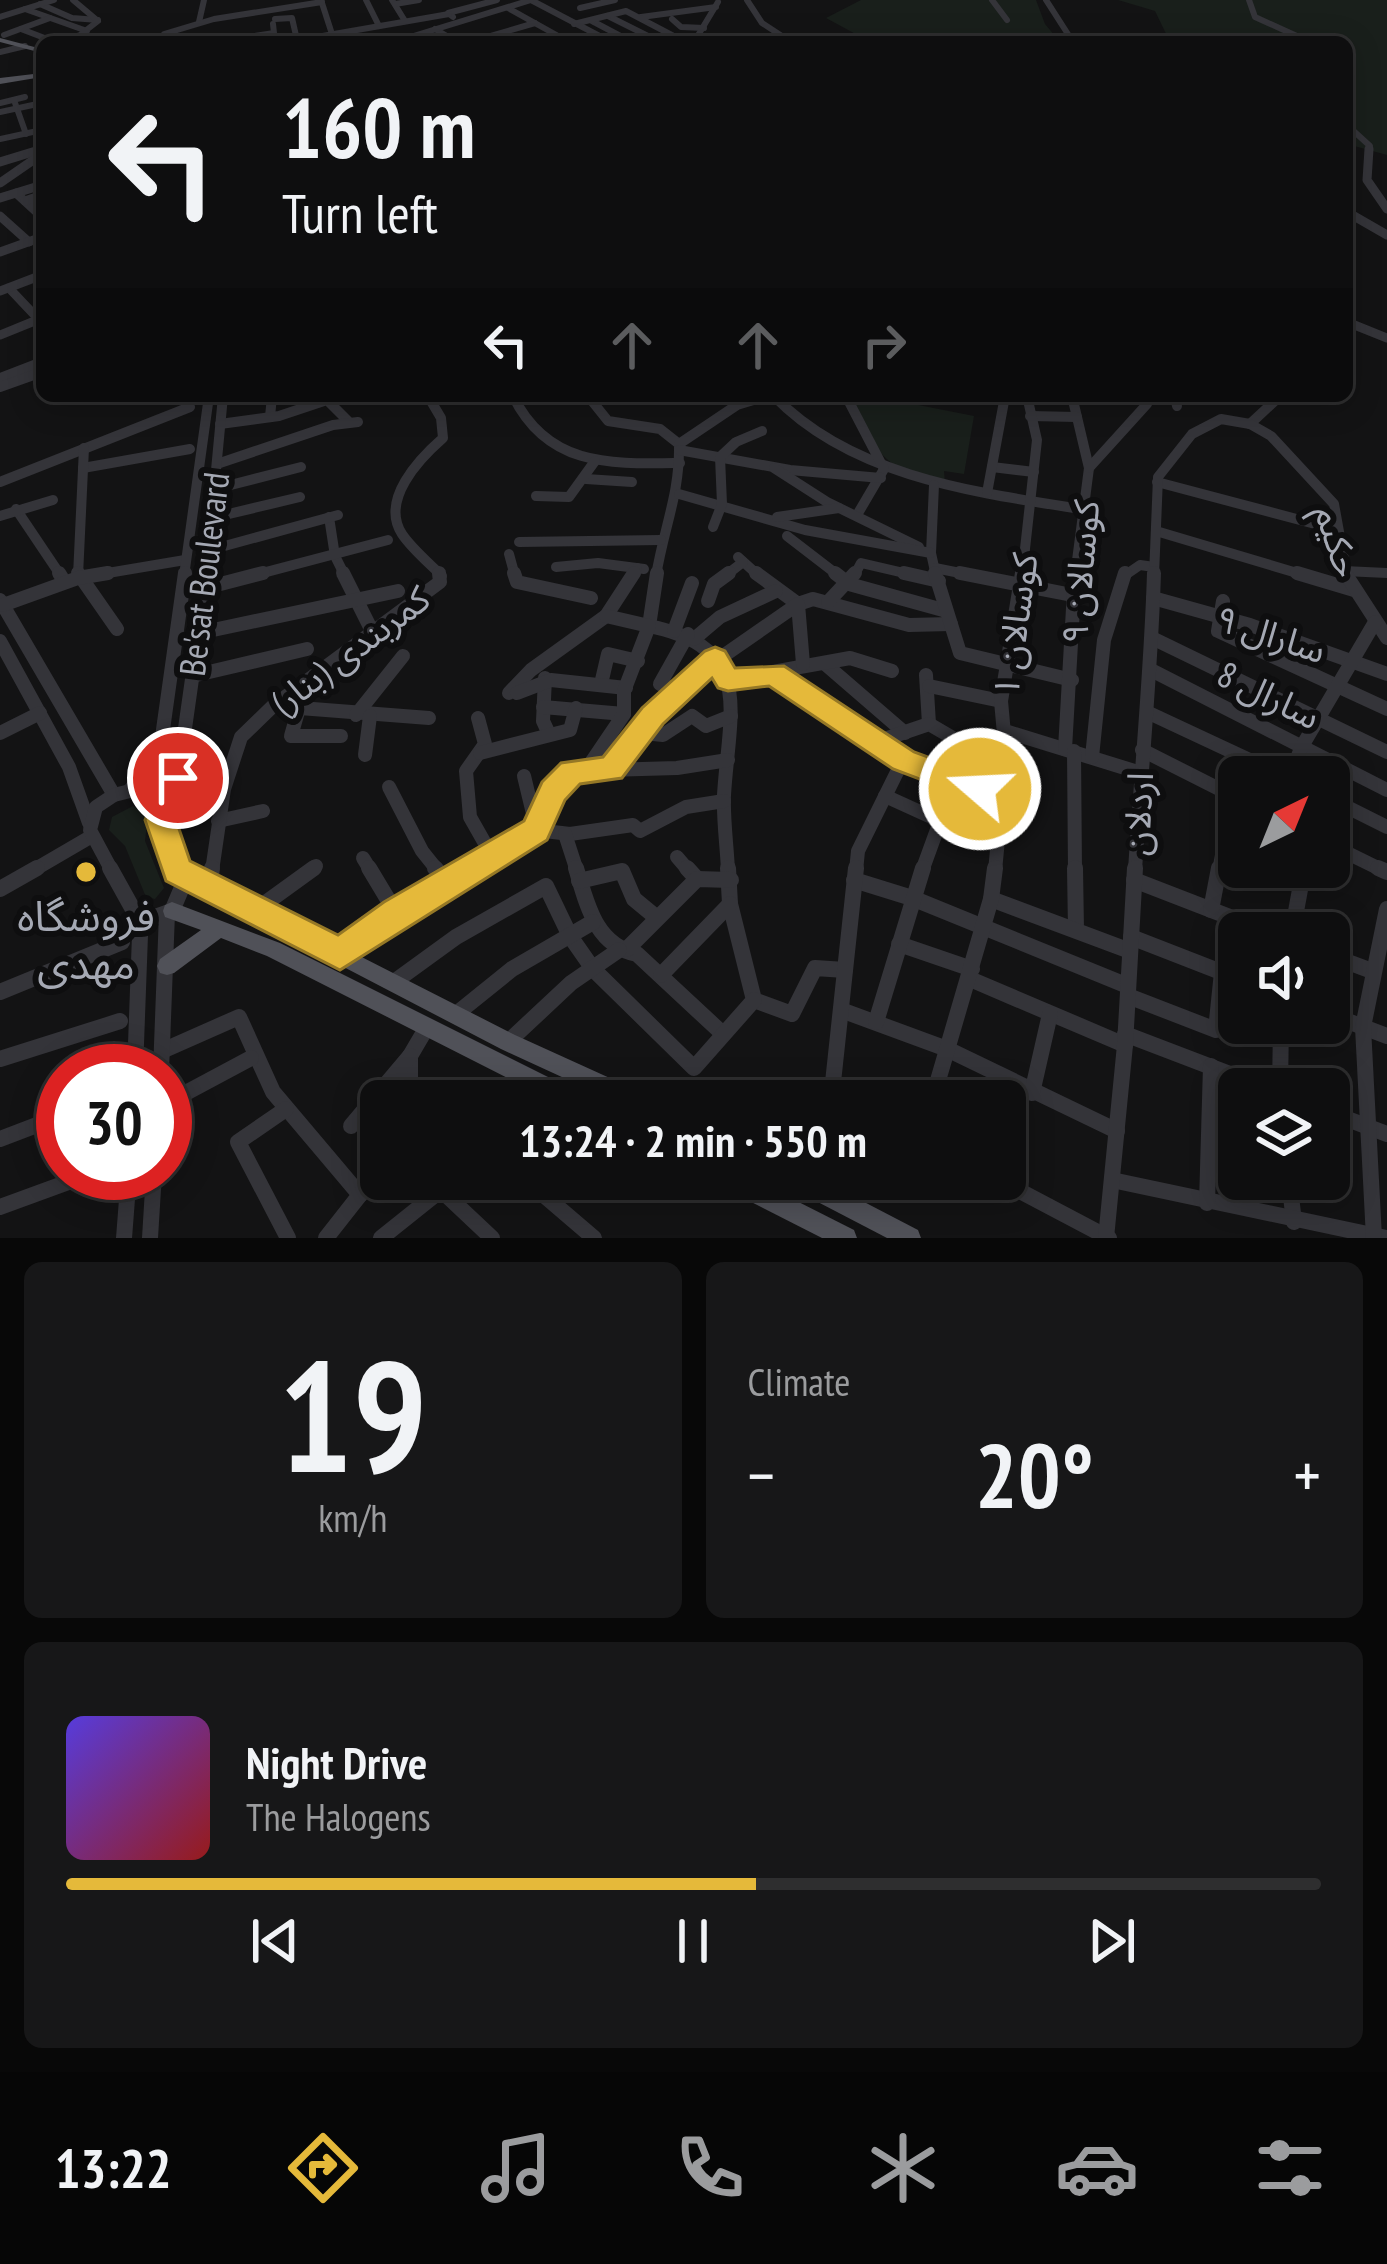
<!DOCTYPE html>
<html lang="en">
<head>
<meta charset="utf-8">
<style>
	body { margin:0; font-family:"PT Sans Narrow","Noto Sans Arabic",sans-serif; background:#171718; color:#f1f3f6; height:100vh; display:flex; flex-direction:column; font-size:45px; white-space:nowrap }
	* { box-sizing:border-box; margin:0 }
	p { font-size:39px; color:#9b9c9e }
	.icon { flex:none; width:66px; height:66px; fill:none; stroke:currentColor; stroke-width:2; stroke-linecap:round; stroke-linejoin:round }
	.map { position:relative; height:1238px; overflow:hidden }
	.sheet { display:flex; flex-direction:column; gap:24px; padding:24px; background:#080808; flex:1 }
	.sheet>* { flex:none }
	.top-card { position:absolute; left:36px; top:36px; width:1317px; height:366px; border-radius:18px; box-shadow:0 6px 30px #0003,0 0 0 3px #2e2e2f; background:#0e0e0f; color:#f1f3f6; overflow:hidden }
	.needle { width:78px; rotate:43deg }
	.fabs { position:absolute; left:1218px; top:756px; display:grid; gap:24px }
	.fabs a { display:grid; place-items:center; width:132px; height:132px; border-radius:18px; background:#0e0e0f; box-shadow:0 6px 30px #0003,0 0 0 3px #2e2e2f; font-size:60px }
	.speed { position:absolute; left:36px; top:1044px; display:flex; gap:24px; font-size:60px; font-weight:700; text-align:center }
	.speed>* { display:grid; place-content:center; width:156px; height:156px; border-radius:50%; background:#0e0e0f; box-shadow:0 6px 30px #0003,0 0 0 3px #2e2e2f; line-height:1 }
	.speed .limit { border:18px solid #d22; background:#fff; color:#111 }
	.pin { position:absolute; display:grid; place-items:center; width:102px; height:102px; color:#fff; margin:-51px; border:6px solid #fff; border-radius:50%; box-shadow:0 3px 12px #0007 }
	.me { position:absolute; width:132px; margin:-66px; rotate:289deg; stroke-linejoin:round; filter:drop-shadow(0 0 9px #0008) }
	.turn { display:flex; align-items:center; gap:42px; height:252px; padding:0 48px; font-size:54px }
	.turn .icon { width:156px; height:156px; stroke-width:2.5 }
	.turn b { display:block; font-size:84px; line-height:102px }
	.lanes { display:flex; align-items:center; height:114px; padding:0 48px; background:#0003; justify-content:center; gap:60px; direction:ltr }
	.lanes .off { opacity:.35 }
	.big { font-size:90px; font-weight:600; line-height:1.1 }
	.sheet .widget { flex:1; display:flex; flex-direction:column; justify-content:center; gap:18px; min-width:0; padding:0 42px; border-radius:18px; background:#171718 }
	.sheet .dial { align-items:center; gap:0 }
	.dial b { font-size:156px; line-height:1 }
	.song { display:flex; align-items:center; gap:36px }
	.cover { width:144px; height:144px; border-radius:18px; background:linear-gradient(135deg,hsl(250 70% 55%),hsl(0 70% 35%)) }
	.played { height:12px; border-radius:6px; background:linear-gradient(90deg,#e5b93a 55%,#2e2e2f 55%) }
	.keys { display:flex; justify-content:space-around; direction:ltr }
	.heat { display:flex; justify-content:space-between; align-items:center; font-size:66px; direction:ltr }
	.sheet .tiles { flex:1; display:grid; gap:24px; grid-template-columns:1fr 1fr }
	.widget:last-child { grid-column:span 2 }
	.trip { position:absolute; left:360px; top:1080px; width:666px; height:120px; border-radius:18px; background:#0e0e0f; box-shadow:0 6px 30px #0003,0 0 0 3px #2e2e2f; font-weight:600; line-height:120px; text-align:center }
	.dock { display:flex; height:192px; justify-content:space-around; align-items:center; background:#060606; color:#9b9c9e }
	.dock .icon { width:84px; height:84px }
	.dock .on { color:#e5b93a }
	.dock b { font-size:54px; color:#f1f3f6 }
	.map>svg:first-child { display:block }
	.green { fill:#191f1b }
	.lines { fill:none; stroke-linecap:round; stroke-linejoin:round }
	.minor-far4 { stroke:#343439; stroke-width:6 }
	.minor-far3 { stroke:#343439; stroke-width:9 }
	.minor-far2 { stroke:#343439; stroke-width:10 }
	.minor-far1 { stroke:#343439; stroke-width:14 }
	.minor { stroke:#343439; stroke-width:16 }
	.major { fill:#505158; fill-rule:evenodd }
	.route { fill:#e5b93a; stroke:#957826; stroke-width:3 }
	.poi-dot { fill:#e5b93a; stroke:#0e0e0f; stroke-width:4.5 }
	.labels { text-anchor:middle; stroke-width:12; stroke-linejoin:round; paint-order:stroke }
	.street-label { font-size:36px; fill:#a5a9b4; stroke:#0e0e0f }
	.near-poi-label { font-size:42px; fill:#a5a9b4; stroke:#0e0e0f }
</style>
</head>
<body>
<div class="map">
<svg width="1387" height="1238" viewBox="0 0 1387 1238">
	<rect width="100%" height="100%" fill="#131314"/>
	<g class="green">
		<polygon points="861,0 1036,0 1045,24 1060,42 861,37 826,18"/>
		<polygon points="1118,0 1387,0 1387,155 1347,144 1347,42 1170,42 1155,11"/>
		<path d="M 846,396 L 873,396 L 974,416 L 964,474 L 944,471 L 945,483 C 884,474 872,445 846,396 Z"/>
		<polygon points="133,806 148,815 145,841 164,888 155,899 146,897 125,846 109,830 112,817"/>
	</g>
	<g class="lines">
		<g class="minor-far4">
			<polyline points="321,0 332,34"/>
			<polyline points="366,0 379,26"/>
			<polyline points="392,0 405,21"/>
			<polyline points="531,0 611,42"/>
			<polyline points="747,0 762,23 791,42"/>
			<polyline points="992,0 1007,20"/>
			<polyline points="1046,0 1073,42"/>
			<polyline points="1249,0 1255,17 1310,42"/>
			<polyline points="40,4 72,18 98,20"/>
			<polyline points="395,4 419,0"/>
			<polyline points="508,8 569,42"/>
			<polyline points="580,8 615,0"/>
			<polyline points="25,9 87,31"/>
			<polyline points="608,16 660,42"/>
			<polyline points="0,17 54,0"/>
			<polyline points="453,17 448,13 497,0"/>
			<polyline points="641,17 716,7"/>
			<polyline points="275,19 292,18 297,40"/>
			<polyline points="672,19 681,27 704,28"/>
			<polyline points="592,21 628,40"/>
			<polyline points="199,22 204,0"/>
			<polyline points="574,24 626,11 685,42"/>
			<polyline points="21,29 55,42"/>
			<polyline points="435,29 457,42"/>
			<polyline points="4,35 50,18"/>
			<polyline points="58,42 80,35 98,21 73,0"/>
			<polyline points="159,42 164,34 214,19 322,2"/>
			<polyline points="216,42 274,33 273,24"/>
			<polyline points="288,42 449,14"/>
			<polyline points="394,42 531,0"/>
			<polyline points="470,42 535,23"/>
			<polyline points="694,42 718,2"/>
			<polyline points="0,52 25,46"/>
			<polyline points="14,100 26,134"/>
			<polyline points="0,103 25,97"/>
			<polyline points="0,112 42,103"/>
			<polyline points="1347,125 1370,146 1368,152"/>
			<polyline points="0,139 42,130"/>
			<polyline points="32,152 39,150"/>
		</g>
		<g class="minor-far3">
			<polyline points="1369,149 1367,180 1387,209"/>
			<polyline points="0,162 39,150"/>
			<polyline points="0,183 42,154 40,150"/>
			<polyline points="16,193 42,217"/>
			<polyline points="0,198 42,185"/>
			<polyline points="25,201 42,195"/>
			<polyline points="1347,212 1387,235"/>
			<polyline points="0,216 29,242"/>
			<polyline points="0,252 42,237"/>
			<polyline points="9,288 42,323"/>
			<polyline points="0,291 42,275"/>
			<polyline points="1347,322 1387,338"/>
			<polyline points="0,335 42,318"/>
		</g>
		<g class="minor-far2">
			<polyline points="0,378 42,362"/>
			<polyline points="0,387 42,372"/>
			<path d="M 428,396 L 441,418 L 443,438 C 419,459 380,500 402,534 C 412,549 429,563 442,576"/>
			<path d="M 513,396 C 548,467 610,464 680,463"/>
			<path d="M 588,396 L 608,421 L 660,429 L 679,444 C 680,494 664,527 656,576"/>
			<path d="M 774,396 C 853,478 980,493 1087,510"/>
			<polyline points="846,396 884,469 857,515"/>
			<polyline points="1072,396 1089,468 1075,576"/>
			<polyline points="1175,396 1177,406"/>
			<polyline points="1030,416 1077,417"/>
			<polyline points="270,417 272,396"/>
			<polyline points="220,424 279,416 327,400 348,421"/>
			<polyline points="1250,424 1280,396"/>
			<polyline points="679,444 737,405 767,396"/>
			<polyline points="679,450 790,470 881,478"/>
			<polyline points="217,464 333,425 358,422"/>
			<polyline points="992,467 1034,472"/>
			<polyline points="83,468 190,449"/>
			<polyline points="774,468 827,502 919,547"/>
			<polyline points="1089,468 1147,404"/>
			<polyline points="586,479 632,482"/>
			<polyline points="0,482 190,407"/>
			<polyline points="1157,482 1338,530"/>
			<polyline points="934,485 931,553 936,576"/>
			<polyline points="215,489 301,467"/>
			<polyline points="987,493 1005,396"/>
			<polyline points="679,494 805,530 931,553"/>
			<polyline points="536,496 569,497 595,461"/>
			<polyline points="16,509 61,576"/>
			<polyline points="0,516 53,500"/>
			<polyline points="329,517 335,556 345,576"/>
			<polyline points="777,517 839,508"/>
			<polyline points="212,518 300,497"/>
			<polyline points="713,527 722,504 720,457 736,442 762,431"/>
			<polyline points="1156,531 1307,576"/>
			<polyline points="787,536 839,576"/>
			<polyline points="519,542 661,540"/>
			<polyline points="210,550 338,515"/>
			<polyline points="509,554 515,576"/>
			<polyline points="738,557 759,576"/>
			<polyline points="556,567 598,563 644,569"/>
			<polyline points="935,568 975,576"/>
			<polyline points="1344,571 1387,573"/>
			<polyline points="78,576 84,448"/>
			<polyline points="90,576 185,560"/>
			<polyline points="184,576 209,396"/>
			<polyline points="206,576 223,396"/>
			<polyline points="251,576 388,540"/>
			<polyline points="632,576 637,568"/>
			<polyline points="725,576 743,562"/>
			<polyline points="854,576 861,563 917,576"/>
			<polyline points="1022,576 1037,440 1027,396"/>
			<polyline points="1124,576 1140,565 1154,567"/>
			<polyline points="1154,576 1158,477 1192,434 1221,419 1250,424 1271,436 1334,504 1347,576"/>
		</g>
		<g class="minor-far1">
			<polyline points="59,573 64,581"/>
			<polyline points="78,573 117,629"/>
			<polyline points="343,573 373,633"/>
			<polyline points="514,573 517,582 591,598"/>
			<path d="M 657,573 L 649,626 C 756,648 729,711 724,795 C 723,820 727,846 728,871"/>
			<polyline points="756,573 798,604 813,599 909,625 951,624"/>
			<polyline points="835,573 849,584 943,610"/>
			<polyline points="904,573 939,581"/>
			<polyline points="935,573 960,653 1072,680"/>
			<polyline points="960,573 1072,595"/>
			<polyline points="1297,573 1354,590"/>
			<polyline points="1345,573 1387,638"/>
			<polyline points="205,588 263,573"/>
			<polyline points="1153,598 1250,625 1387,674"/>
			<polyline points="0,600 114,795"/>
			<polyline points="708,601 714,584 729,573"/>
			<polyline points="1223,601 1218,631 1387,709"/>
			<polyline points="828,602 855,573"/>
			<polyline points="3,605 78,578 108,573"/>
			<polyline points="674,631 692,583"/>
			<polyline points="199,633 398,591"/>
			<polyline points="1152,638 1387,752"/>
			<polyline points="694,639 720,617 776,591"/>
			<polyline points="0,641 69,767 89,823"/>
			<polyline points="824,663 905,733"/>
			<polyline points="1151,670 1387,790"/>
			<polyline points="774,674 912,762 1005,795"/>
			<polyline points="926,675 929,724"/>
			<polyline points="192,676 307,649"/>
			<polyline points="545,678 543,721 549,734"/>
			<polyline points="728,680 850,658 892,671"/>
			<polyline points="601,684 608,654 638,661"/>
			<polyline points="929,686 1001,701"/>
			<polyline points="682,691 660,684 688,634"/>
			<polyline points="509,693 531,670 606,616 634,573"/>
			<polyline points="517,693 551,680 626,688"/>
			<polyline points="274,706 429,718"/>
			<polyline points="543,707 624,714"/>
			<polyline points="299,708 291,736 341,736"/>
			<polyline points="1149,713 1286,777"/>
			<polyline points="356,715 403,656"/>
			<polyline points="478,718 485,744 466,771 470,817 491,854"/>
			<polyline points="1005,731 1141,773"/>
			<polyline points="0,733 40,713"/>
			<polyline points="643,733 690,679 798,604 803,664"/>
			<polyline points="876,742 929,724 965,745 1006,756"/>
			<polyline points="1065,749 1075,573"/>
			<polyline points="1142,750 1237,798"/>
			<polyline points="1074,751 1075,871"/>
			<polyline points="480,753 570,730 576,708"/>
			<polyline points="365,755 370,716"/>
			<polyline points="1092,757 1104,640 1125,573"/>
			<polyline points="611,769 643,733 663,735 692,716 706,726 731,716"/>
			<polyline points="586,770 624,714 624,691 649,626 606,616"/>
			<polyline points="524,776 536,826"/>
			<polyline points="1290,777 1301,748 1375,622"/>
			<polyline points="389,787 422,851 438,871"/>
			<polyline points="130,790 160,751 185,573"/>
			<polyline points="885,796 940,821"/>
			<polyline points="1329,798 1387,827"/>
			<polyline points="942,817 1000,834"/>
			<polyline points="160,820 178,778 207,573"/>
			<polyline points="218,821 263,811"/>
			<polyline points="536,830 570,834 633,825 640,831 686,807 724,801"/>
			<polyline points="565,834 577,871"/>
			<polyline points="1329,844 1384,871"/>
			<polyline points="677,857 689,871"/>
			<polyline points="363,858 371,871"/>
			<polyline points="32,871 92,836"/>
			<polyline points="112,871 90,830 96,807 114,795 134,790 153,802 178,871"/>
			<polyline points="212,871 224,789 241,737 273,706 440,582 439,573"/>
			<polyline points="310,871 316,866"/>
			<polyline points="467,871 536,830 553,791 572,771 677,768 728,760"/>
			<polyline points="856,871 858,851 903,760"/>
			<polyline points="922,871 954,783"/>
			<polyline points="995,871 1006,756 1001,701 1022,573"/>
			<path d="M 1135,871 C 1141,771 1151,673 1154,573"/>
			<polyline points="1219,871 1233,797"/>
		</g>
		<g class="minor">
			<polyline points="110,868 135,913 149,919 172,911 183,885 177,868"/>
			<polyline points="369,868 396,913"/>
			<polyline points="435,868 447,882"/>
			<path d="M 576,868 C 587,904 595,945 637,954 L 723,1034"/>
			<polyline points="687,868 697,879"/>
			<polyline points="728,868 730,904 754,1000 792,1014 815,968 845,970"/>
			<polyline points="1075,868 1076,930"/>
			<polyline points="1378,868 1387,872"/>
			<polyline points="854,880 912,898 1128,986"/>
			<polyline points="1134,880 1271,933"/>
			<polyline points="579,881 622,871 634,899 657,918"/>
			<polyline points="210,884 212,868"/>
			<polyline points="0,889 37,868"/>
			<polyline points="991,899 1130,951"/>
			<polyline points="256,910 314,868"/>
			<polyline points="1211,910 1219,868"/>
			<polyline points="135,914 140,935 135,1071"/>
			<polyline points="1292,933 1304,868"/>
			<polyline points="1131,937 1239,979"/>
			<polyline points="899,944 972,969"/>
			<polyline points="627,949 697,879 731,880"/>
			<polyline points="340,954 396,913 472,868"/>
			<polyline points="1329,955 1372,971"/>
			<polyline points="661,975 730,904"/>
			<polyline points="970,979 1125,1045"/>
			<polyline points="394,982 456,937 546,886 570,936 593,969 694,1068 754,1000"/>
			<polyline points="0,992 122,942"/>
			<polyline points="1128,996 1216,1030 1222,972"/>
			<polyline points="841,1010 947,1049 1117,1131"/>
			<polyline points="1329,1014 1387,1036"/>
			<polyline points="455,1015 512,969 593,922"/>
			<polyline points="876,1022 923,868"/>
			<polyline points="427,1027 410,1056 410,1081 433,1101"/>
			<polyline points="1125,1034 1269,1089"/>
			<polyline points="508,1042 571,983 619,950"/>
			<polyline points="162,1051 239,1017 273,1092 360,1195"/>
			<polyline points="0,1059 120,1021"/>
			<polyline points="161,1071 167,913"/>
			<polyline points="1280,1089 1281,1023"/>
			<polyline points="1032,1093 1050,1014"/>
			<polyline points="831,1101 856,868"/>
			<polyline points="932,1101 991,899 995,868"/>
			<polyline points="165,1104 251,1058"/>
			<polyline points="286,1109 238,1142 288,1238"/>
			<polyline points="1329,1112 1387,1134"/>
			<polyline points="351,1126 410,1056"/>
			<polyline points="0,1139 63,1115"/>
			<polyline points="525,1179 594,1238"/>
			<polyline points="997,1179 1109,1238"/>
			<polyline points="1289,1179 1294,1222"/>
			<polyline points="1112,1180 1386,1238"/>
			<polyline points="1207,1203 1211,1066"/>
			<polyline points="0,1207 93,1173"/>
			<polyline points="124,1238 129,1173"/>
			<polyline points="150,1238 154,1173"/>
			<polyline points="326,1238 381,1168"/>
			<polyline points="381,1238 441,1190 492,1238"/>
			<polyline points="1106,1238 1125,1045 1135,868"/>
			<polyline points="1374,1238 1363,1027 1387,909"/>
		</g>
		<g class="major">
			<polygon points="0,38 42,49 42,53 0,42"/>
			<polygon points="42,73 42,77 0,84 0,78"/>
			<polygon points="177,863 515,1035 645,1094 648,1101 614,1101 501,1049 171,877 168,871 171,865"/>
			<polygon points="172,902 280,943 582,1094 585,1101 553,1101 267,956 221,938 174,973 167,975 160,973 157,966 160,959 201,930 165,917 163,911 165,905"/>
			<polygon points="719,1179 753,1179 854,1230 857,1238 822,1238 722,1187"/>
			<polygon points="786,1179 820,1179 918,1230 921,1238 887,1238 789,1187"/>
		</g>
	</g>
	<polygon class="route" points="715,647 725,651 735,668 784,666 914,752 991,780 995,789 991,799 980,802 893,769 769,686 728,691 718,688 712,678 663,724 622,778 580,784 565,800 547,840 340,970 166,881 145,820 167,769 178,765 189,769 193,778 176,820 190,861 338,935 384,902 524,821 542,782 561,763 603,757 642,708 705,651"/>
	<circle class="poi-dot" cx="86" cy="872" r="12"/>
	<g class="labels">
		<g class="street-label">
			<text transform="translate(1338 541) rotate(72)" y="13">حکیم</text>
			<text transform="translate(1080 572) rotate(-85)" y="13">کوسالان ۹</text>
			<text transform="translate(204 574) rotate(-83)" y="13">Be'sat Boulevard</text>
			<text transform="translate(1015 625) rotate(-82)" y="13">کوسالان ۱</text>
			<text transform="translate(1271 634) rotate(18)" y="13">سارال ۹</text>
			<text transform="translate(350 650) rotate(-37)" y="13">کمربندی (بنار)</text>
			<text transform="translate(1269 695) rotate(26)" y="13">سارال 8</text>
			<text transform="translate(1138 814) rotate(-87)" y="13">اردلان</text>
		</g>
		<g class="near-poi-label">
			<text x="86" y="931">فروشگاه<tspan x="86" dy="48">مهدی</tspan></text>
		</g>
	</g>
</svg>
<div class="fabs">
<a><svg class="needle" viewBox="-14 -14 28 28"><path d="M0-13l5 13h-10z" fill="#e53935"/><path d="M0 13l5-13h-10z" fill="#9b9c9e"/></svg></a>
<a><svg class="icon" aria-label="sound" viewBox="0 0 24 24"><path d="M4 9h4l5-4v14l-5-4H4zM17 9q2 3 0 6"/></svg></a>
<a><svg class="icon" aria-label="layers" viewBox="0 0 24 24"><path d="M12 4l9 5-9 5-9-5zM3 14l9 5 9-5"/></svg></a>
</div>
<div class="speed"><div class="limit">30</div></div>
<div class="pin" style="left:178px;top:778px;background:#d93025"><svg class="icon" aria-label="arrive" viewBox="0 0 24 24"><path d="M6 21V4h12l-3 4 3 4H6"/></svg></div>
<svg class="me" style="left:980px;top:789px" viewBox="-20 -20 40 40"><circle r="17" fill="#e5b93a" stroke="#fff" stroke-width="3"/><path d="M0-11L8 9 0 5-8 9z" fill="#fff"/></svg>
<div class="trip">13:24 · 2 min · 550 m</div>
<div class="top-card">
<div class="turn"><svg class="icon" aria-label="left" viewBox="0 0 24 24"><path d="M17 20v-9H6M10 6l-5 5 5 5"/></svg><div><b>160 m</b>Turn left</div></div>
<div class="lanes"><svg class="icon" aria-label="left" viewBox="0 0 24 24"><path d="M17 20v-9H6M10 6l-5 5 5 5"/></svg><svg class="icon off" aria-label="ahead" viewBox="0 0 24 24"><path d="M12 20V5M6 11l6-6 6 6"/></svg><svg class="icon off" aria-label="ahead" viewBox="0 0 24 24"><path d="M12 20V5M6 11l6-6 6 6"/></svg><svg class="icon off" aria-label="right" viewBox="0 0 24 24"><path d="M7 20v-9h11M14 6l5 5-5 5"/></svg></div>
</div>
</div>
<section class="sheet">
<div class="tiles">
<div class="widget dial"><b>19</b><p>km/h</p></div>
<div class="widget"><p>Climate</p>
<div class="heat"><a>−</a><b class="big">20°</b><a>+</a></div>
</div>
<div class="widget">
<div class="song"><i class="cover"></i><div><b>Night Drive</b><p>The Halogens</p></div></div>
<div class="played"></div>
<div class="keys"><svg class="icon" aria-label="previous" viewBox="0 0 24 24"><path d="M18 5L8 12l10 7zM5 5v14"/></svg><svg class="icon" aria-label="pause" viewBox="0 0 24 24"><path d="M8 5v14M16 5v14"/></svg><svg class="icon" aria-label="next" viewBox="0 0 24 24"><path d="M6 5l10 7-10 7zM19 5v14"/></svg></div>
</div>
</div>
</section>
<nav class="dock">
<b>13:22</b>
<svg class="icon on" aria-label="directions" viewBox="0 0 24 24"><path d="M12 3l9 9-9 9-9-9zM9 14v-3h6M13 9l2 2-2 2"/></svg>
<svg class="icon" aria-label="music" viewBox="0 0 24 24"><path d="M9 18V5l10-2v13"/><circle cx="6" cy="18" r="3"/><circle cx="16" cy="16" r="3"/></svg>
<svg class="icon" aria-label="phone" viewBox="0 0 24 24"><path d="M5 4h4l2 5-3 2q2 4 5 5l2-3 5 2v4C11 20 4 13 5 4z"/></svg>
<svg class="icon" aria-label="climate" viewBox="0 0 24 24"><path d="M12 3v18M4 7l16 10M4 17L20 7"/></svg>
<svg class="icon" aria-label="car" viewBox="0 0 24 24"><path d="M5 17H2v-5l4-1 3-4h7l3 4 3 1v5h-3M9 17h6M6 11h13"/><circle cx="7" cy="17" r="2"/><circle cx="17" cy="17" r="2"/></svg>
<svg class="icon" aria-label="filters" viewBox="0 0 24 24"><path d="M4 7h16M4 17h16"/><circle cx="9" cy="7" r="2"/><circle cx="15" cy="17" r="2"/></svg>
</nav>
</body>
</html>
